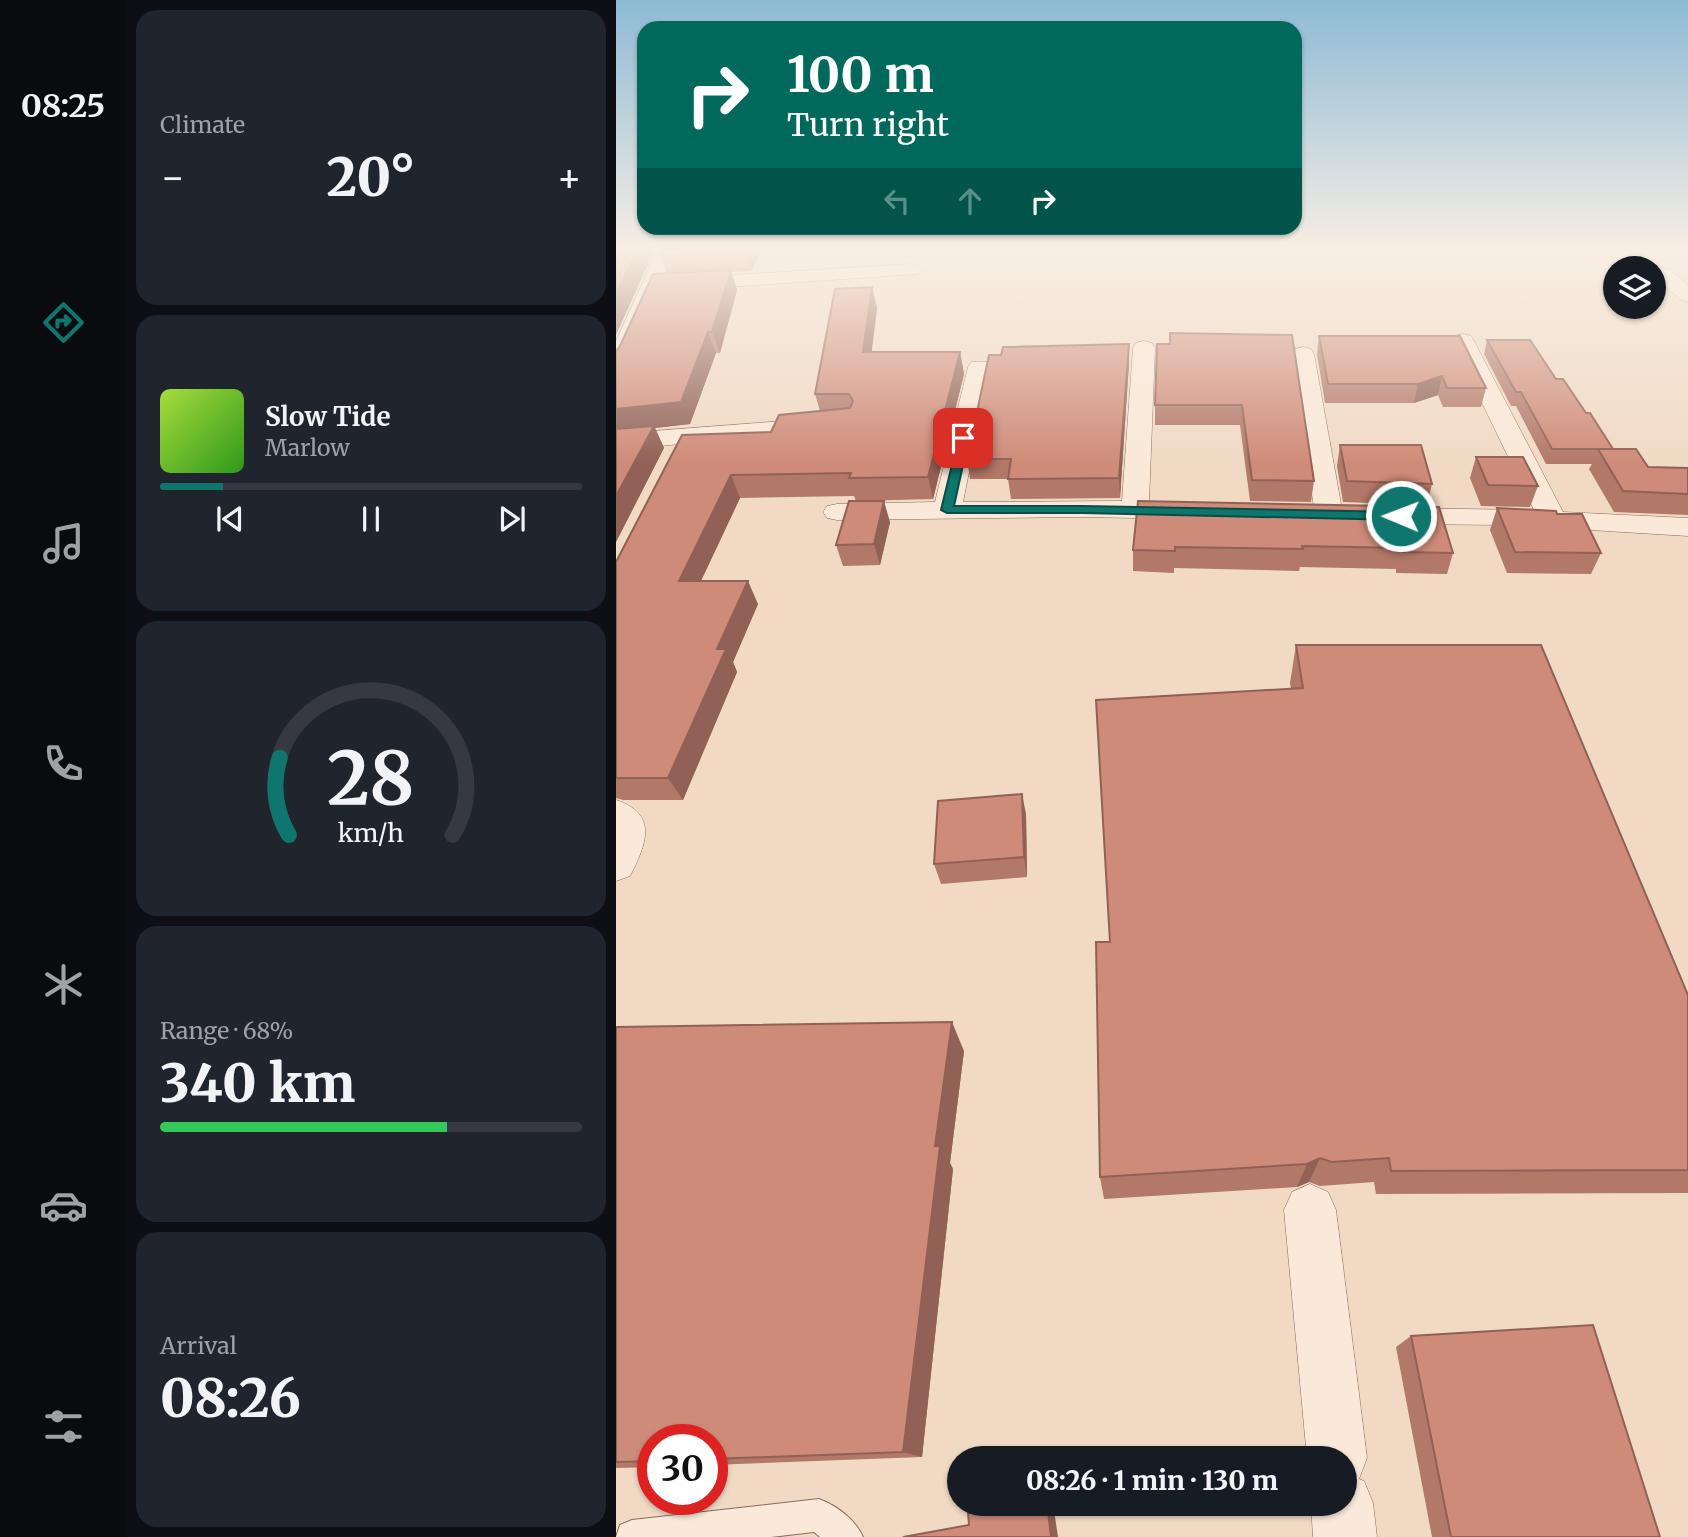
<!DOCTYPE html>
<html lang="en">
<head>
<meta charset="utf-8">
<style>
	body { margin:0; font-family:Merriweather,serif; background:#20242c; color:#f1f3f6; height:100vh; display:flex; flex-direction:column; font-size:26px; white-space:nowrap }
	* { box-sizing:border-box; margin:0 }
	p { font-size:23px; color:#9ea1a6 }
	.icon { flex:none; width:38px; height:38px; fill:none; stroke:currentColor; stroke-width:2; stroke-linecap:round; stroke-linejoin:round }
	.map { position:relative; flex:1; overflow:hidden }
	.panel { display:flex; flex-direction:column; gap:10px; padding:10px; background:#0d0f14; width:490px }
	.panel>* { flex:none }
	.top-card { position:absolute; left:21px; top:21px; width:665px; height:214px; border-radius:21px; box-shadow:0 2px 5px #0004; background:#00695c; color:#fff; overflow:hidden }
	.fabs { position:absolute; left:987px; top:256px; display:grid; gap:14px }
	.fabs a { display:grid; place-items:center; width:63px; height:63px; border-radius:50%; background:#171b24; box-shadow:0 2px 5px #0004; font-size:35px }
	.speed { position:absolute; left:21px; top:1424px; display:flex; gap:14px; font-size:35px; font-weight:700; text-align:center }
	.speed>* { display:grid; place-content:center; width:91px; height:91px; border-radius:50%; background:#171b24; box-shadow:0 2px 5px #0004; line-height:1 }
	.speed .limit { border:10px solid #d22; background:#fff; color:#111 }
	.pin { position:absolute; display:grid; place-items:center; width:60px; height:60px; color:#fff; margin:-30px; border-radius:14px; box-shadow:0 4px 10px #0006 }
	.me { position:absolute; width:77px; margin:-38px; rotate:271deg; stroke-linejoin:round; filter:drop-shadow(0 0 5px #0008) }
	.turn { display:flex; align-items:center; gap:24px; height:147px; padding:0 35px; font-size:32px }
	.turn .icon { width:91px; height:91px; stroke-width:2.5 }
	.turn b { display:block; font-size:49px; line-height:60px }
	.lanes { display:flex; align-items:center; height:66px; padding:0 35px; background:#0003; justify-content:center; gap:35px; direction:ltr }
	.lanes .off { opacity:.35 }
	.big { font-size:52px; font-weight:800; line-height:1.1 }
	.panel .tile { flex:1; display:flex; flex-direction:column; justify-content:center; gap:10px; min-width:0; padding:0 24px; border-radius:21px; background:#20242c }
	.panel .dial { align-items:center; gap:0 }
	.dial svg { height:182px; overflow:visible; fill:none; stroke:#363941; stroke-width:7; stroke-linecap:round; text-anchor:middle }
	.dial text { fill:#f1f3f6; stroke:none }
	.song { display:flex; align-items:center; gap:21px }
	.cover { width:84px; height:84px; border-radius:10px; background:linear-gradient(135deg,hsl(80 70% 55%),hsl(110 70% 35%)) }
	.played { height:7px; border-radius:4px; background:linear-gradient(90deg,#0f766e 15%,#363941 15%) }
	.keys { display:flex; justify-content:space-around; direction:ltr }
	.heat { display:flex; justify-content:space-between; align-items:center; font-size:38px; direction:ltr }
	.charge { height:10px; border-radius:5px; background:linear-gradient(90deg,#34c759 68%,#363941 0) }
	.trip { position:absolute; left:331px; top:1446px; width:410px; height:70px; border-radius:35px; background:#171b24; box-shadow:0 2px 5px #0004; font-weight:800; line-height:70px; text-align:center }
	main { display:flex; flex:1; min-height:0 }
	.dock { display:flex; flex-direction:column; width:126px; justify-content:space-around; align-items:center; background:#090b0e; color:#9ea1a6 }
	.dock .icon { width:49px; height:49px }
	.dock .selected { color:#0f766e }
	.dock b { font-size:32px; color:#f1f3f6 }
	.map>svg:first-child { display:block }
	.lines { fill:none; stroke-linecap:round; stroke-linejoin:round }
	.lane-casing { stroke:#8b6a5a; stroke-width:2 }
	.street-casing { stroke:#8b6a5a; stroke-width:1 }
	.lane { fill:#fae9d8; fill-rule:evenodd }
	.street { fill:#fae9d8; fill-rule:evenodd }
	.wall { fill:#b27868 }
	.shaded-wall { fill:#916155 }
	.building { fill:#cf8b79; stroke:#916155; stroke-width:2 }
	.route { fill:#0f766e; stroke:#0a4d48; stroke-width:2 }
</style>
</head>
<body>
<main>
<nav class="dock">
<b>08:25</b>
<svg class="icon selected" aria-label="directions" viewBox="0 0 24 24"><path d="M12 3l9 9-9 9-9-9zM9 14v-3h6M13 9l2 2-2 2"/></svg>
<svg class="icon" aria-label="music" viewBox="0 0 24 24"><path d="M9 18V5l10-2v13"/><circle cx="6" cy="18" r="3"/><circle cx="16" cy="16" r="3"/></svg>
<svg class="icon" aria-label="phone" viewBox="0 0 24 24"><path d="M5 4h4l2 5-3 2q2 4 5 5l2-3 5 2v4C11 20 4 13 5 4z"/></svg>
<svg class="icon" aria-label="climate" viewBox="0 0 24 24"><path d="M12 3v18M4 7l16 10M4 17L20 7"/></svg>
<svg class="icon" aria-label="car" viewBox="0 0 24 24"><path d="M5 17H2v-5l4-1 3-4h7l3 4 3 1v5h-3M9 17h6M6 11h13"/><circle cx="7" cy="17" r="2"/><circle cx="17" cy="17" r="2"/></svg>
<svg class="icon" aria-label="filters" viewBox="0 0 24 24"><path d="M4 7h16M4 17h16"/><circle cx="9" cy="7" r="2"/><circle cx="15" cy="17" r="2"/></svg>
</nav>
<section class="panel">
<div class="tile"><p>Climate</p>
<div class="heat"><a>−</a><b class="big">20°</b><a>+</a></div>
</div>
<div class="tile">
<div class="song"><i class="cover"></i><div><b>Slow Tide</b><p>Marlow</p></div></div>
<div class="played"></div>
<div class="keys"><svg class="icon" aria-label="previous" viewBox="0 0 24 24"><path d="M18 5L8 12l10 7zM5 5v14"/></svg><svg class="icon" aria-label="pause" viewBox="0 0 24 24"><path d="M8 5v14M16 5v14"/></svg><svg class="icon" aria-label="next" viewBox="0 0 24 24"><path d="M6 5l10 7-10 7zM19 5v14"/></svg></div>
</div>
<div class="tile dial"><svg viewBox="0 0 100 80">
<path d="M14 69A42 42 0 1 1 86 69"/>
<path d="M14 69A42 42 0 0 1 10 35" stroke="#0f766e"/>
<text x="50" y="56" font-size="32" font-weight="700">28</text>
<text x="50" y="72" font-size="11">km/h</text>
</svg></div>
<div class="tile"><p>Range · 68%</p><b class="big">340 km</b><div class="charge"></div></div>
<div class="tile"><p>Arrival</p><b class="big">08:26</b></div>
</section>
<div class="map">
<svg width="1072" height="1537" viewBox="0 0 1072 1537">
	<rect width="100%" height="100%" fill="#f0dac4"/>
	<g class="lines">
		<defs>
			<path id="lane" d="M 203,1499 C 221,1506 239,1519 247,1537 L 204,1537 L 198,1532 L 155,1537 L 0,1537 L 4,1525 L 16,1520 Z"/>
			<g id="street">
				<polygon points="42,249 60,249 11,366 8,371 0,373 0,341"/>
				<polygon points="295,264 302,266 305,270 302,274 69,290 62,288 59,284 62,280 69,278"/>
				<polygon points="1047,268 1054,270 1072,285 1072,302 1065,300 1040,278 1038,275 1040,270"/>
				<polygon points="847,334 855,336 858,341 947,512 1072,518 1072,536 892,525 776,524 766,522 762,516 766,510 776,508 918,510 836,341 839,336"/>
				<polygon points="528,341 536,343 539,348 533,502 581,505 585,511 581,517 571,519 467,517 221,520 211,518 207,512 211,506 221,504 319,502 352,367 355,362 371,362 374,367 347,502 506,501 517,348 520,343"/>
				<polygon points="687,347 695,349 698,354 727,515 723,521 713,523 703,521 699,515 676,354 679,349"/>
				<polygon points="207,418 216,420 219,425 216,430 0,450 0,434"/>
				<path d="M 0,800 C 43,814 30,845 14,876 L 0,881 Z"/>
				<polygon points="694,1184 712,1192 720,1210 751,1458 743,1479 748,1481 757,1503 761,1537 697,1537 695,1503 728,1503 728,1458 691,1458 668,1210 676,1192"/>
			</g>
		</defs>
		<use href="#lane" class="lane-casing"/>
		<use href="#street" class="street-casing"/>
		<use href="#lane" class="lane"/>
		<use href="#street" class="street"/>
	</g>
	<g class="wall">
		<polygon points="147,249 135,271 115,272 121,290 104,353 100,353 74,424 39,428 48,448 0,542 0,351 51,273 44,256"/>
		<polygon points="256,287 261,308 255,352 344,352 348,374 317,499 240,501 238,496 124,498 85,581 142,604 117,662 121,672 67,800 7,800 0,798 0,562 155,432 204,411 199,394"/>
		<polygon points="554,333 676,335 698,481 695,502 634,501 624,425 539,425 539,405 554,344"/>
		<polygon points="703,336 870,388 865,407 827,407 822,395 798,403 709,403 701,354"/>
		<polygon points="871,340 940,379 997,449 1032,467 1072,468 1072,515 998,512 973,469 976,464 930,464 900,406 895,406 868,354"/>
		<polygon points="513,344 513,363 504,498 395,499 392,479 354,479 351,459 385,355"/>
		<polygon points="724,445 816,484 811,505 727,502 721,466"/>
		<polygon points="860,457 922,486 914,507 865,506 854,478"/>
		<polygon points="522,501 837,553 831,574 780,573 780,569 684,567 683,571 558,568 558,573 517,571 517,550"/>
		<polygon points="881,508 941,514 985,553 975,574 891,573 874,530"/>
		<polygon points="274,522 264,565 227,566 220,545"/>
		<polygon points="680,645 1072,995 1072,1193 760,1194 758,1182 704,1186 693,1182 681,1187 488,1199 484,1177 494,942 675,689 674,683"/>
		<polygon points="410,814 411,877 325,884 318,864"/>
		<polygon points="0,1027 348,1051 334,1163 337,1169 306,1457 96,1465 96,1440 37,1440 37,1467 0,1468"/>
		<polygon points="795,1336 1044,1537 816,1537 780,1347"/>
	</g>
	<g class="shaded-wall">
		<polygon points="22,249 39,249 0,335 0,294"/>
		<polygon points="130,249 147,249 135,271 128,251"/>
		<polygon points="115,270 121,290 104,353 96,332"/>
		<polygon points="256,287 261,308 253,374 247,352"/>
		<polygon points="92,332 100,353 74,424 39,428 48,448 0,542 0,409"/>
		<polygon points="513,344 513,363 504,498 503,478"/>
		<polygon points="344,352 348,374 317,499 312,477"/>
		<polygon points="826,376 822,395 798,403 802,384"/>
		<polygon points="115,475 124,498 74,604 63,581"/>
		<polygon points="268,501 274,522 264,565 258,544"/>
		<polygon points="132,581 142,604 117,662 121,672 67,800 52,778 101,649"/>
		<polygon points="406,794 410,814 411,877 408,857"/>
		<polygon points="336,1022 348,1051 334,1163 337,1169 306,1457 287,1452 319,1146"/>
		<polygon points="704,1158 693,1182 681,1187 691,1164"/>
		<polygon points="431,1503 437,1503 442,1537 435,1537"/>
	</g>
	<g class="building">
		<polygon points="0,249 22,249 0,294"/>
		<polygon points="47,249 130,249 128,251 44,256"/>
		<polygon points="115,270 96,332 92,332 65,402 0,409 0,351 4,346 37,274"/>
		<polygon points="256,287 247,352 344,352 312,477 233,478 235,473 115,475 63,581 132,581 101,649 110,649 52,778 0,778 0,562 66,435 155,432 163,415 234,408 237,401 233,394 199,394 219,289"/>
		<polygon points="554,333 676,335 698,481 636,480 626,405 539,405 541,344 554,344"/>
		<polygon points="703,336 844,336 870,388 831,388 826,376 802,384 712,384"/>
		<polygon points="871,340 914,340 940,379 947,379 970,413 974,413 997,449 936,449 905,392 900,392"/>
		<polygon points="513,344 503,478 392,479 395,459 351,459 373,355 385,355 387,347"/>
		<polygon points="38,426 0,496 0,429"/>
		<polygon points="724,445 805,445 816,484 731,481"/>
		<polygon points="982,449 1020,449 1032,467 1072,468 1072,494 1007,491"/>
		<polygon points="860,457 907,457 922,486 872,485"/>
		<polygon points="233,501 268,501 258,544 220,545"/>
		<polygon points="522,501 823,507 837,553 786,552 785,548 686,546 687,549 559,547 559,551 517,550"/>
		<polygon points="881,508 940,511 941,514 966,514 985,553 899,552"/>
		<polygon points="680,645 925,645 1072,995 1072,1170 775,1171 773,1158 716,1162 704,1158 691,1164 484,1177 480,942 494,942 480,700 687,688"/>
		<polygon points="406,794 408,857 318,864 322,801"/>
		<polygon points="336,1022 319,1146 324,1146 287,1452 96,1459 96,1440 37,1440 37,1461 0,1462 0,1027"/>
		<polygon points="977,1325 1044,1537 835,1537 795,1336"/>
		<polygon points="381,1503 431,1503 435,1537 287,1537 353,1525 352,1513"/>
	</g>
	<linearGradient id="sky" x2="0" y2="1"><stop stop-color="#8dbad4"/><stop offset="0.54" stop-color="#f8eee4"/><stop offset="1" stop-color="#f8eee4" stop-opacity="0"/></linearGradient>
	<rect width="1072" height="464" fill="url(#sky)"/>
	<polygon class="route" points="343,436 353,438 338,506 467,506 785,512 791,516 785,520 467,513 331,513 325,510"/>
</svg>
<div class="fabs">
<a><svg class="icon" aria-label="layers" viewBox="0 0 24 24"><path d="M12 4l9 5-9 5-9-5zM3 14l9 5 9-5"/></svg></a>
</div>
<div class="speed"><div class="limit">30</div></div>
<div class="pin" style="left:347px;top:438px;background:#d93025"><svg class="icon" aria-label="arrive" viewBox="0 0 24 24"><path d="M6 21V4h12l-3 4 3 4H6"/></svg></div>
<svg class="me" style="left:785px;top:516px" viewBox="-20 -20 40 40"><circle r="17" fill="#0f766e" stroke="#fff" stroke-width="3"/><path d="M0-11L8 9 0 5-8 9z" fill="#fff"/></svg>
<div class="trip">08:26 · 1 min · 130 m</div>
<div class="top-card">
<div class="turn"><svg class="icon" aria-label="right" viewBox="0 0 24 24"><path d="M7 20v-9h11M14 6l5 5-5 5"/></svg><div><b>100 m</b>Turn right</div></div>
<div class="lanes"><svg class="icon off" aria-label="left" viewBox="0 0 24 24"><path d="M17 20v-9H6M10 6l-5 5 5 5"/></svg><svg class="icon off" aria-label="ahead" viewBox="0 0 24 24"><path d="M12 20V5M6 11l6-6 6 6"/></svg><svg class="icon" aria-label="right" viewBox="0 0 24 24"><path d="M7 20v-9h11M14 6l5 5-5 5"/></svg></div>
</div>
</div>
</main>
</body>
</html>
